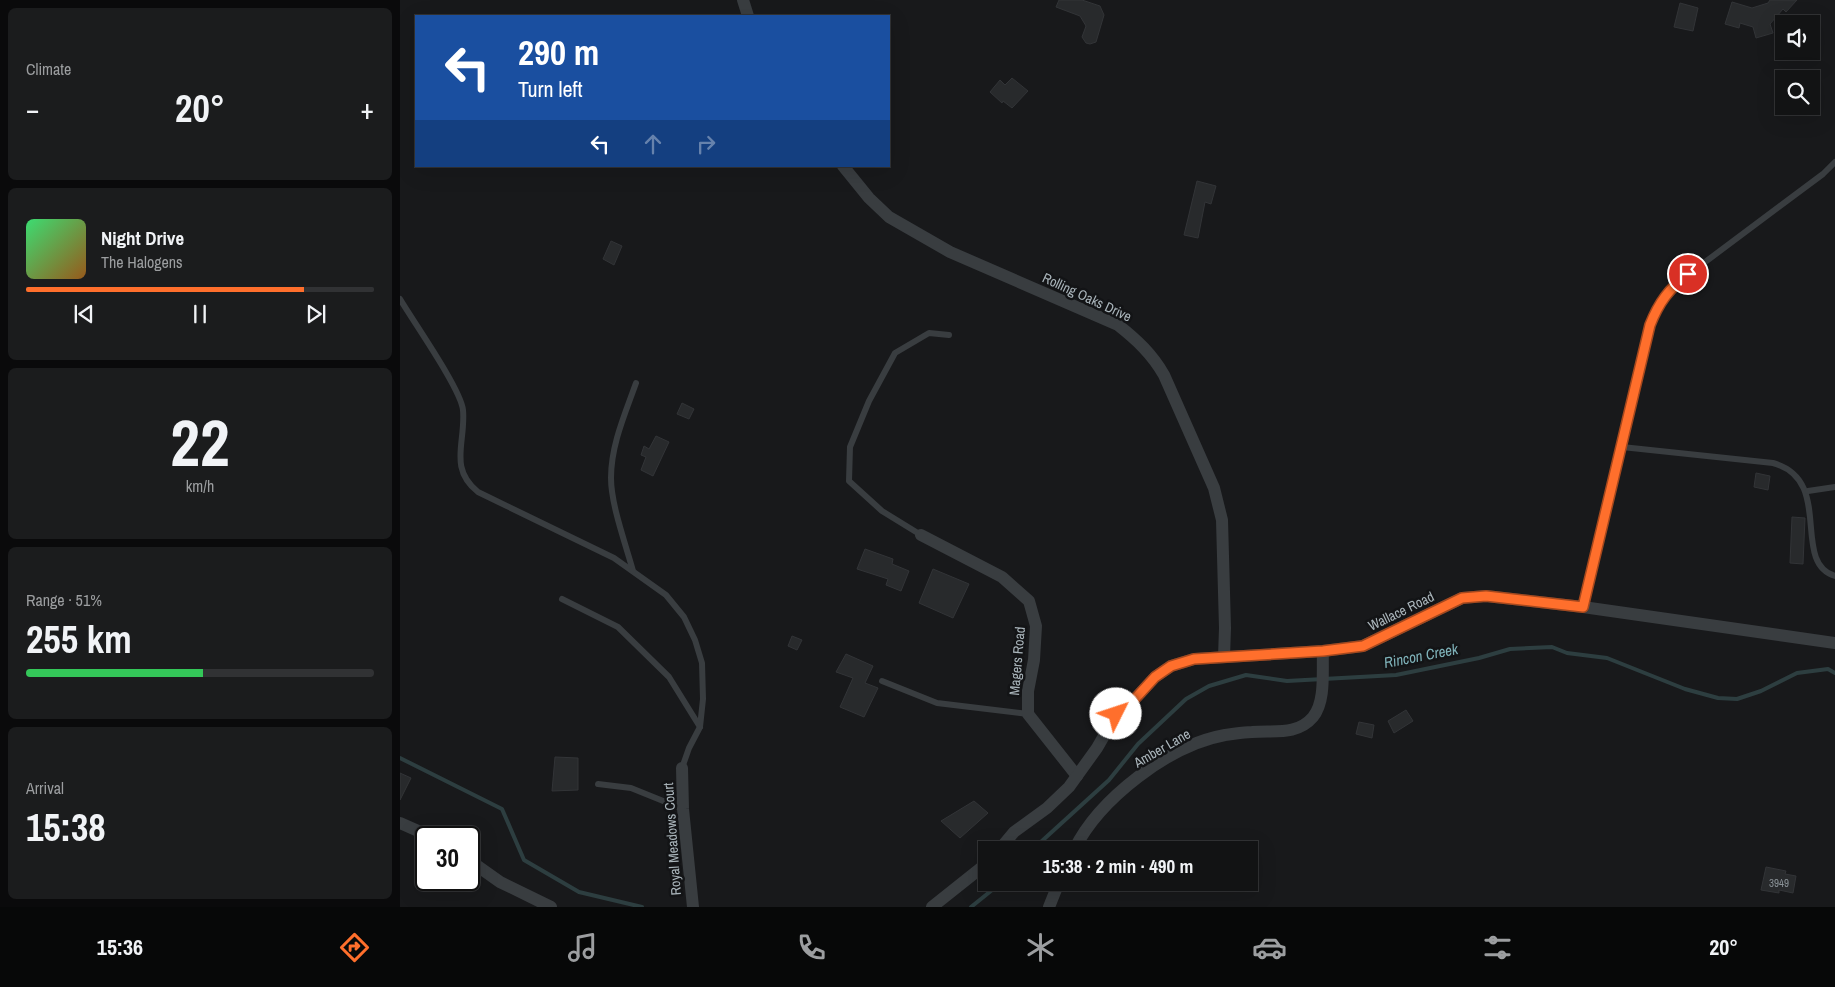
<!DOCTYPE html>
<html lang="en">
<head>
<meta charset="utf-8">
<style>
	body { margin:0; font-family:"Archivo Narrow",sans-serif; background:#1b1c1d; color:#f1f3f6; height:100vh; display:flex; flex-direction:column; font-size:19px; white-space:nowrap }
	* { box-sizing:border-box; margin:0 }
	p { font-size:16px; color:#9c9ea0 }
	.icon { flex:none; width:28px; height:28px; fill:none; stroke:currentColor; stroke-width:2; stroke-linecap:round; stroke-linejoin:round }
	.map { position:relative; flex:1; overflow:hidden }
	.side { display:flex; flex-direction:column; gap:8px; padding:8px; background:#0a0a0b; width:400px }
	.side>* { flex:none }
	.banner { position:absolute; left:15px; top:15px; width:475px; height:152px; border-radius:0px; box-shadow:0 5px 20px #0002,0 0 0 1px #313234; background:#1a4fa0; color:#fff; overflow:hidden }
	.fabs { position:absolute; left:1375px; top:15px; display:grid; gap:10px }
	.fabs a { display:grid; place-items:center; width:45px; height:45px; border-radius:0px; background:#121314; box-shadow:0 5px 20px #0002,0 0 0 1px #313234; font-size:25px }
	.speed { position:absolute; left:15px; top:826px; display:flex; gap:10px; font-size:25px; font-weight:700; text-align:center }
	.speed>* { display:grid; place-content:center; width:65px; height:65px; border-radius:50%; background:#121314; box-shadow:0 5px 20px #0002,0 0 0 1px #313234; line-height:1 }
	.speed .limit { border:2px solid #111; border-radius:8px; background:#fff; color:#111 }
	.pin { position:absolute; display:grid; place-items:center; width:42px; height:42px; color:#fff; margin:-21px; border:2px solid #fff; border-radius:50%; box-shadow:0 1px 5px #0007 }
	.me { position:absolute; width:55px; margin:-28px; rotate:49deg; stroke-linejoin:round; filter:drop-shadow(0 0 4px #0008) }
	.turn { display:flex; align-items:center; gap:18px; height:105px; padding:0 20px; font-size:22px }
	.turn .icon { width:65px; height:65px; stroke-width:2.5 }
	.turn b { display:block; font-size:35px; line-height:42px }
	.lanes { display:flex; align-items:center; height:48px; padding:0 20px; background:#0003; justify-content:center; gap:25px; direction:ltr }
	.lanes .off { opacity:.35 }
	.big { font-size:38px; font-weight:700; line-height:1.1 }
	.side .tile { flex:1; display:flex; flex-direction:column; justify-content:center; gap:8px; min-width:0; padding:0 18px; border-radius:8px; background:#1b1c1d }
	.side .dial { align-items:center; gap:0 }
	.dial b { font-size:65px; line-height:1 }
	.song { display:flex; align-items:center; gap:15px }
	.cover { width:60px; height:60px; border-radius:8px; background:linear-gradient(135deg,hsl(140 70% 55%),hsl(30 70% 35%)) }
	.played { height:5px; border-radius:2px; background:linear-gradient(90deg,#ff6f2c 80%,#313234 80%) }
	.keys { display:flex; justify-content:space-around; direction:ltr }
	.heat { display:flex; justify-content:space-between; align-items:center; font-size:28px; direction:ltr }
	.charge { height:8px; border-radius:4px; background:linear-gradient(90deg,#34c759 51%,#313234 0) }
	.trip { position:absolute; left:578px; top:841px; width:280px; height:50px; border-radius:0px; background:#121314; box-shadow:0 5px 20px #0002,0 0 0 1px #313234; font-weight:700; line-height:50px; text-align:center }
	.tabs { display:flex; height:80px; justify-content:space-around; align-items:center; background:#070808; color:#9c9ea0 }
	.tabs .icon { width:35px; height:35px }
	.tabs .selected { color:#ff6f2c }
	.tabs b { font-size:22px; color:#f1f3f6 }
	main { display:flex; flex:1; min-height:0 }
	.map>svg:first-child { display:block }
	.lines { fill:none; stroke-linecap:round; stroke-linejoin:round }
	.stream { stroke:#2d3e40; stroke-width:4 }
	.building { fill:#282a2c; stroke:#323437 }
	.lane { stroke:#393d40; stroke-width:6 }
	.street { stroke:#393d40; stroke-width:12 }
	.route-casing { stroke:#a6481d; stroke-width:12 }
	.route { stroke:#ff6f2c; stroke-width:9 }
	.labels { text-anchor:middle; stroke-width:5; stroke-linejoin:round; paint-order:stroke }
	.number-label { font-size:11px; fill:#8a9297 }
	.street-label { font-size:14px; fill:#aab5bb; stroke:#131416 }
	.water-label { font-size:15px; font-style:italic; fill:#7fb2b9; stroke:#131416 }
</style>
</head>
<body>
<main>
<section class="side">
<div class="tile"><p>Climate</p>
<div class="heat"><a>−</a><b class="big">20°</b><a>+</a></div>
</div>
<div class="tile">
<div class="song"><i class="cover"></i><div><b>Night Drive</b><p>The Halogens</p></div></div>
<div class="played"></div>
<div class="keys"><svg class="icon" aria-label="previous" viewBox="0 0 24 24"><path d="M18 5L8 12l10 7zM5 5v14"/></svg><svg class="icon" aria-label="pause" viewBox="0 0 24 24"><path d="M8 5v14M16 5v14"/></svg><svg class="icon" aria-label="next" viewBox="0 0 24 24"><path d="M6 5l10 7-10 7zM19 5v14"/></svg></div>
</div>
<div class="tile dial"><b>22</b><p>km/h</p></div>
<div class="tile"><p>Range · 51%</p><b class="big">255 km</b><div class="charge"></div></div>
<div class="tile"><p>Arrival</p><b class="big">15:38</b></div>
</section>
<div class="map">
<svg width="1435" height="907" viewBox="0 0 1435 907">
	<rect width="100%" height="100%" fill="#18191b"/>
	<g class="lines">
		<g class="stream">
			<polyline points="0,758 102,809 124,860 179,892 242,907"/>
			<polyline points="632,850 709,780 738,744 786,699 809,686 846,675 887,681 996,675 1079,658 1110,649 1152,647 1167,653 1207,658 1285,689 1318,698 1337,699 1361,691 1397,673 1428,669 1435,673"/>
			<polyline points="571,907 602,882"/>
		</g>
	</g>
	<g class="building">
		<polygon points="659,0 682,0 700,6 704,15 696,42 690,44 686,43 682,37 686,26 680,16 656,7"/>
		<polygon points="1370,0 1397,0 1386,12 1383,9 1370,24 1373,33 1356,38 1353,27 1340,23 1339,28 1325,24 1332,2 1352,8 1368,3"/>
		<polygon points="1280,3 1298,8 1293,31 1274,27"/>
		<polygon points="612,78 628,91 612,108 603,101 602,103 590,92 600,80 605,85"/>
		<polygon points="797,181 816,186 811,204 805,202 798,238 784,235"/>
		<polygon points="211,241 222,246 214,265 203,259"/>
		<polygon points="282,403 294,409 289,419 277,414"/>
		<polygon points="256,436 269,442 253,476 241,470 246,457 241,455 244,446 249,449"/>
		<polygon points="1356,473 1370,476 1368,490 1354,487"/>
		<polygon points="1392,517 1405,518 1403,564 1390,563"/>
		<polygon points="465,549 493,559 492,564 509,571 501,591 486,585 488,579 457,569"/>
		<polygon points="533,569 569,584 553,618 519,603"/>
		<polygon points="392,636 402,640 397,650 388,646"/>
		<polygon points="446,654 473,666 465,683 478,688 464,717 440,707 453,678 436,672"/>
		<polygon points="1006,710 1013,721 994,733 988,721"/>
		<polygon points="959,722 974,725 972,738 956,734"/>
		<polygon points="155,757 178,758 178,790 152,791"/>
		<polygon points="0,773 11,778 0,800"/>
		<polygon points="574,801 588,813 560,838 541,821"/>
		<polygon points="1366,867 1386,871 1385,874 1396,876 1393,893 1379,890 1379,893 1361,890"/>
	</g>
	<g class="lines">
		<g class="lane">
			<path d="M 0,299 C 13,321 61,389 63,410 C 66,442 48,468 78,492 L 214,558 L 266,595 L 284,617 L 295,640 L 302,663 L 303,699 L 300,727 L 289,748 L 282,768"/>
			<path d="M 1222,447 L 1373,463 C 1435,480 1390,562 1435,576"/>
			<polyline points="1408,491 1435,487"/>
			<polyline points="521,535 482,511 449,481 450,447 469,401 495,353 529,333 549,335"/>
			<path d="M 233,571 C 226,545 211,505 211,478 C 211,445 225,414 236,383"/>
			<polyline points="162,599 218,627 269,677 300,727"/>
			<polyline points="1183,607 1251,325 1257,308 1273,286 1423,174 1435,162"/>
			<polyline points="482,681 537,703 628,714"/>
			<polyline points="198,784 231,788 283,809"/>
		</g>
		<g class="street">
			<polyline points="343,0 348,16"/>
			<path d="M 443,166 L 469,198 L 489,217 L 550,252 L 718,325 C 737,340 752,354 764,375 L 814,488 L 822,520 L 825,628 L 824,657"/>
			<polyline points="521,535 602,577 629,601 636,626 634,660 628,691 628,714 677,776"/>
			<polyline points="282,768 283,809 293,907"/>
			<polyline points="0,823 34,838"/>
			<polyline points="599,850 614,832 647,808 669,787 697,748 716,715 733,701 755,677 771,666 794,659 923,651 963,646 1062,598 1086,596 1183,607 1435,643"/>
			<path d="M 674,850 C 699,799 769,745 825,735 C 834,734 843,732 852,732 C 873,730 897,736 913,717 C 926,701 922,671 923,651"/>
			<polyline points="69,860 100,882 151,907"/>
			<polyline points="532,907 586,864"/>
			<polyline points="649,907 659,882"/>
		</g>
	</g>
	<g class="lines">
		<defs>
			<path id="route" d="M 716,714 L 733,701 L 755,677 L 771,666 L 794,659 L 923,651 L 963,646 L 1062,598 L 1086,596 L 1183,607 L 1250,325 C 1259,302 1269,289 1288,274"/>
		</defs>
		<use href="#route" class="route-casing"/>
		<use href="#route" class="route"/>
	</g>
	<g class="labels">
		<g class="number-label">
			<text x="1379" y="887">3949</text>
		</g>
		<g class="street-label">
			<text transform="translate(687 297) rotate(25)" y="5">Rolling Oaks Drive</text>
			<text transform="translate(1001 611) rotate(-26)" y="5">Wallace Road</text>
			<text transform="translate(617 661) rotate(-85)" y="5">Magers Road</text>
			<text transform="translate(762 748) rotate(-30)" y="5">Amber Lane</text>
			<text transform="translate(272 839) rotate(-94)" y="5">Royal Meadows Court</text>
		</g>
		<g class="water-label">
			<text transform="translate(1021 656) rotate(-11)" y="5">Rincon Creek</text>
		</g>
	</g>
</svg>
<div class="fabs">
<a><svg class="icon" aria-label="sound" viewBox="0 0 24 24"><path d="M4 9h4l5-4v14l-5-4H4zM17 9q2 3 0 6"/></svg></a>
<a><svg class="icon" aria-label="search" viewBox="0 0 24 24"><circle cx="10" cy="10" r="6"/><path d="M15 15l6 6"/></svg></a>
</div>
<div class="speed"><div class="limit">30</div></div>
<div class="pin" style="left:1288px;top:274px;background:#d93025"><svg class="icon" aria-label="arrive" viewBox="0 0 24 24"><path d="M6 21V4h12l-3 4 3 4H6"/></svg></div>
<svg class="me" style="left:716px;top:714px" viewBox="-20 -20 40 40"><circle r="19" fill="#fff"/><path d="M0-13L10 11 0 6-10 11z" fill="#ff6f2c"/></svg>
<div class="trip">15:38 · 2 min · 490 m</div>
<div class="banner">
<div class="turn"><svg class="icon" aria-label="left" viewBox="0 0 24 24"><path d="M17 20v-9H6M10 6l-5 5 5 5"/></svg><div><b>290 m</b>Turn left</div></div>
<div class="lanes"><svg class="icon" aria-label="left" viewBox="0 0 24 24"><path d="M17 20v-9H6M10 6l-5 5 5 5"/></svg><svg class="icon off" aria-label="ahead" viewBox="0 0 24 24"><path d="M12 20V5M6 11l6-6 6 6"/></svg><svg class="icon off" aria-label="right" viewBox="0 0 24 24"><path d="M7 20v-9h11M14 6l5 5-5 5"/></svg></div>
</div>
</div>
</main>
<nav class="tabs">
<b>15:36</b>
<svg class="icon selected" aria-label="directions" viewBox="0 0 24 24"><path d="M12 3l9 9-9 9-9-9zM9 14v-3h6M13 9l2 2-2 2"/></svg>
<svg class="icon" aria-label="music" viewBox="0 0 24 24"><path d="M9 18V5l10-2v13"/><circle cx="6" cy="18" r="3"/><circle cx="16" cy="16" r="3"/></svg>
<svg class="icon" aria-label="phone" viewBox="0 0 24 24"><path d="M5 4h4l2 5-3 2q2 4 5 5l2-3 5 2v4C11 20 4 13 5 4z"/></svg>
<svg class="icon" aria-label="climate" viewBox="0 0 24 24"><path d="M12 3v18M4 7l16 10M4 17L20 7"/></svg>
<svg class="icon" aria-label="car" viewBox="0 0 24 24"><path d="M5 17H2v-5l4-1 3-4h7l3 4 3 1v5h-3M9 17h6M6 11h13"/><circle cx="7" cy="17" r="2"/><circle cx="17" cy="17" r="2"/></svg>
<svg class="icon" aria-label="filters" viewBox="0 0 24 24"><path d="M4 7h16M4 17h16"/><circle cx="9" cy="7" r="2"/><circle cx="15" cy="17" r="2"/></svg>
<b>20°</b>
</nav>
</body>
</html>
